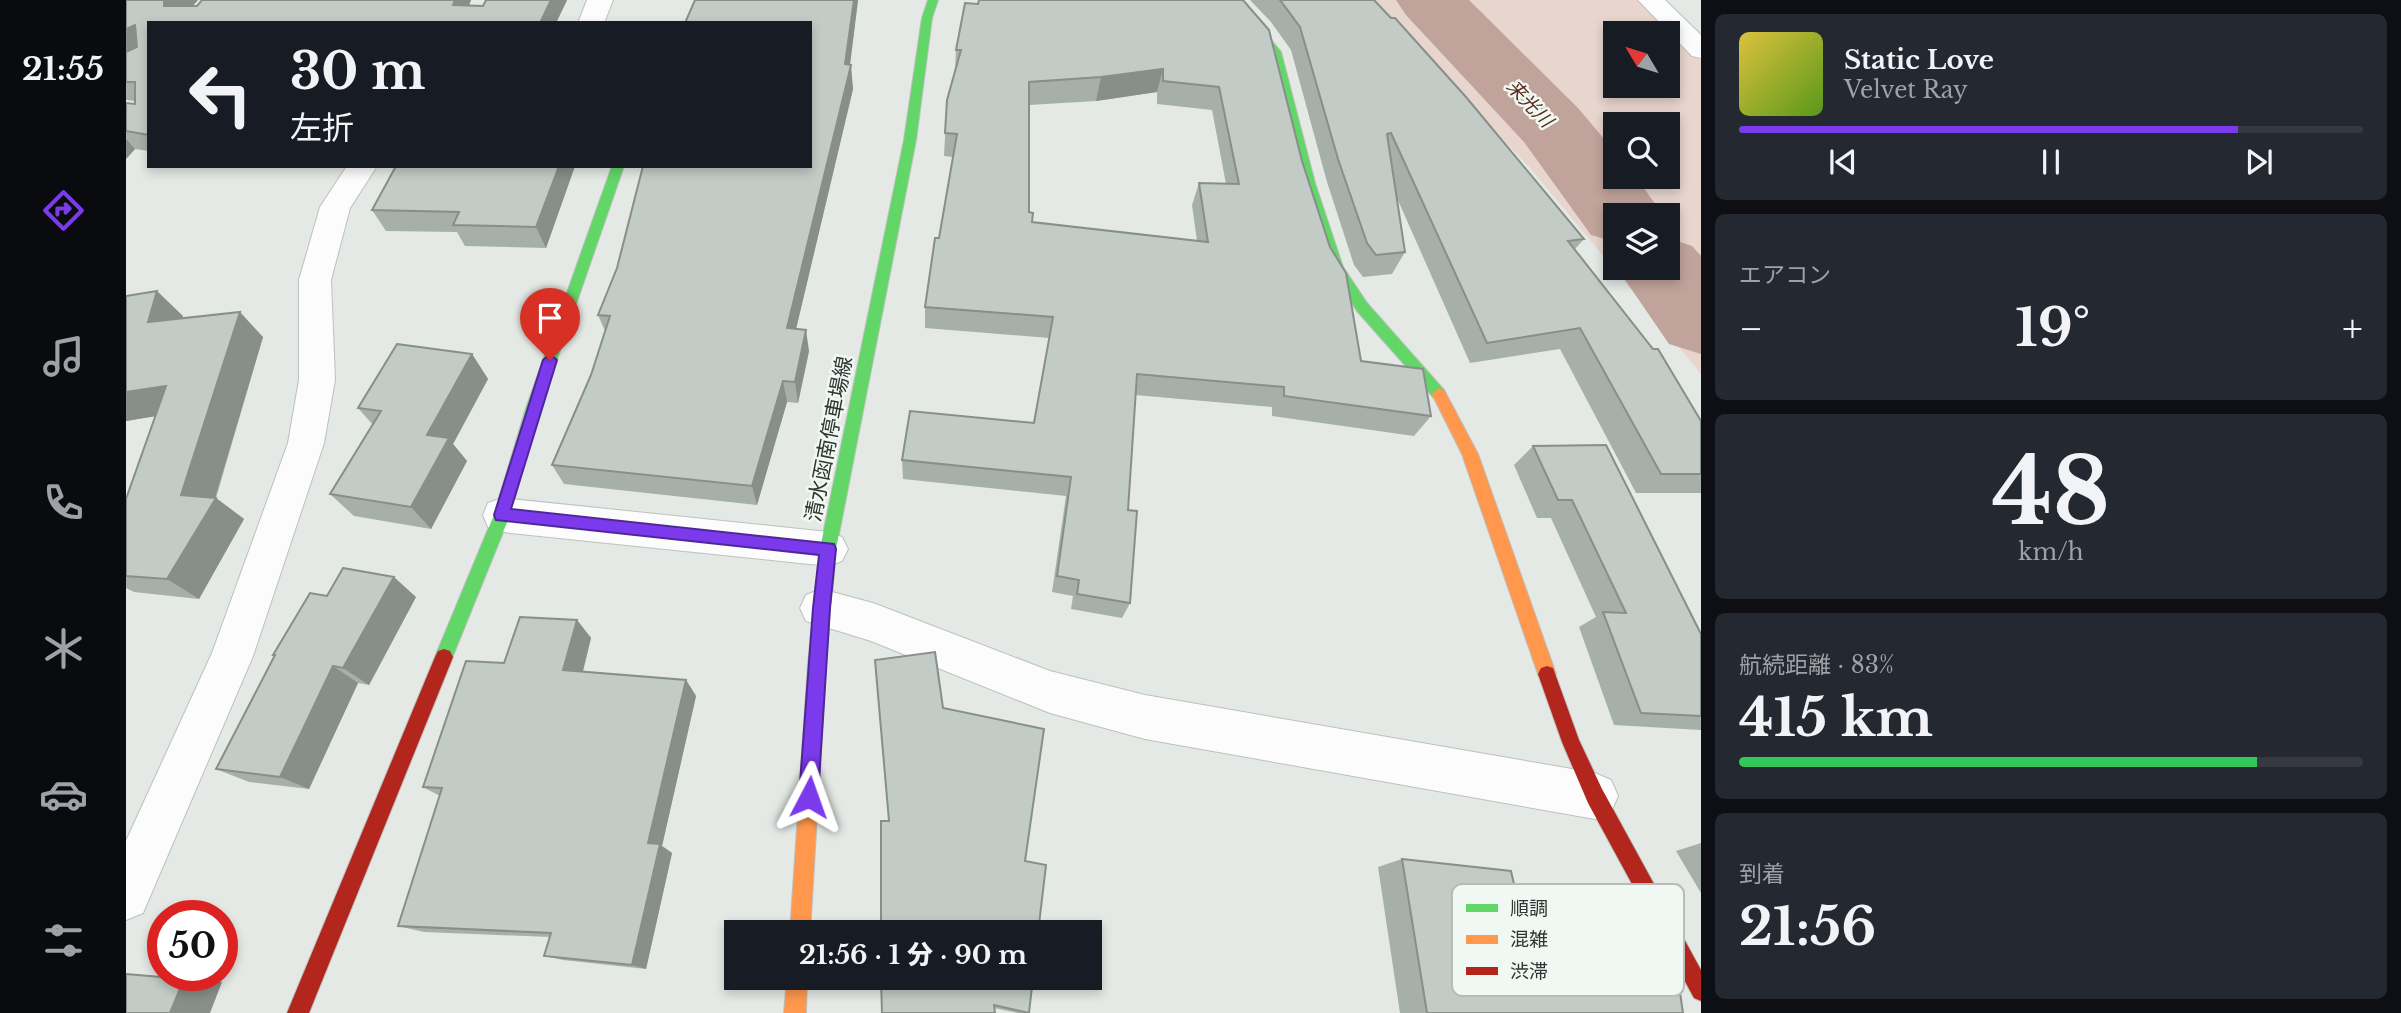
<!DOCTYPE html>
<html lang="ja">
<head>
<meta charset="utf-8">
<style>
	body { margin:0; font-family:"Libre Baskerville","Noto Sans JP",serif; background:#242831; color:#f1f3f6; height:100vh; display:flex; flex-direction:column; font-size:26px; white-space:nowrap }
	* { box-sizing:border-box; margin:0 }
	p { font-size:23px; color:#9ea1a6 }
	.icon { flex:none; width:38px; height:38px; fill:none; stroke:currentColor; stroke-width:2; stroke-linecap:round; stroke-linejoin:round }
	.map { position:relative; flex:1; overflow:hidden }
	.drawer { display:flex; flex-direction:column; gap:14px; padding:14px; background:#0d0f14; width:700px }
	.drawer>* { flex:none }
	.top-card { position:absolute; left:21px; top:21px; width:665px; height:147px; border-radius:0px; box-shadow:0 4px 10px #0003; background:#171b24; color:#f1f3f6; overflow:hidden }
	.needle { width:46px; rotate:308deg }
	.controls { position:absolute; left:1477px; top:21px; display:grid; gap:14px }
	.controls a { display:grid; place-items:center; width:77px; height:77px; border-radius:0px; background:#171b24; box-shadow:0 4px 10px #0003; font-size:35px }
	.speed { position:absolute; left:21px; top:900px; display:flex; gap:14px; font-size:35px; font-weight:700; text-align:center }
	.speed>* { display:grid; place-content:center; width:91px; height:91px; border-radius:50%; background:#171b24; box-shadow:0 4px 10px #0003; line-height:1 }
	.speed .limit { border:10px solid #d22; background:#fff; color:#111 }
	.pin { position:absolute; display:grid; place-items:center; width:60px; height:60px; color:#fff; margin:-72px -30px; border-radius:50% 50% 50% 0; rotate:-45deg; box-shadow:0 0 7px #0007 }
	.pin .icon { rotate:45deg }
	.me { position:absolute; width:77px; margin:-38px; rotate:4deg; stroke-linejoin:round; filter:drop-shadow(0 0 5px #0008) }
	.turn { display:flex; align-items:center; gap:24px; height:147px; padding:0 28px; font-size:32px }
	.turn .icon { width:91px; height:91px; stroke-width:2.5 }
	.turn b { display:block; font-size:49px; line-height:60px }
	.big { font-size:52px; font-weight:800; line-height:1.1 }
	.drawer .widget { flex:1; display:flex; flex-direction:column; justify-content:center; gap:10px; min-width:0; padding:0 24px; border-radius:10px; background:#242831 }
	.drawer .dial { align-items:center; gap:0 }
	.dial b { font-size:91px; line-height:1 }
	.song { display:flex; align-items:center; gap:21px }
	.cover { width:84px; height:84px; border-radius:10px; background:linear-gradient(135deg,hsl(50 70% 55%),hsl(90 70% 35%)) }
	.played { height:7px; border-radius:4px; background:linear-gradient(90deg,#7c3aed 80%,#363941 80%) }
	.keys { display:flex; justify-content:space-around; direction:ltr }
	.heat { display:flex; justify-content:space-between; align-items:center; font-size:38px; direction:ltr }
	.charge { height:10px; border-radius:5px; background:linear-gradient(90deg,#34c759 83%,#363941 0) }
	.trip { position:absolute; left:598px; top:920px; width:378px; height:70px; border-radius:0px; background:#171b24; box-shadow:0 4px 10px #0003; font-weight:800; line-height:70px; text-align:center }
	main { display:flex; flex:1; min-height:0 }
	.tab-bar { display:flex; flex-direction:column; width:126px; justify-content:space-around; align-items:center; background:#090b0e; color:#9ea1a6 }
	.tab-bar .icon { width:49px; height:49px }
	.tab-bar .active { color:#7c3aed }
	.tab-bar b { font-size:32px; color:#f1f3f6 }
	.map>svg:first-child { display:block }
	.green { fill:#e7d5ce; fill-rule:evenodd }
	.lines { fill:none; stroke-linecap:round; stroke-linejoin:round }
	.river { fill:#c0a39b; fill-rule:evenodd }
	.street-casing { stroke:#bdc1be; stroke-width:2 }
	.fast-casing { stroke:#bdc1be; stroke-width:2 }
	.slow-casing { stroke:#bdc1be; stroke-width:2 }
	.jam-casing { stroke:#bdc1be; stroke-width:2 }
	.street { fill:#fbfcfb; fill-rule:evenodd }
	.fast { fill:#63d668; fill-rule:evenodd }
	.slow { fill:#ff974d; fill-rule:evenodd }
	.jam { fill:#b3261e; fill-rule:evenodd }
	.wall { fill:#a7afa9; fill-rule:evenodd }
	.shaded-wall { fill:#888e8a }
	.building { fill:#c2cbc5; stroke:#888e8a; stroke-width:2; fill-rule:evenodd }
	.route { fill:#7c3aed; stroke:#51269a; stroke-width:2 }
	.labels { text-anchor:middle; stroke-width:5; stroke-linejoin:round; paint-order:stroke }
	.far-water-label { font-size:19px; font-style:italic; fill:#5e271b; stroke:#eff8f2 }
	.street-label { font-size:21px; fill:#313432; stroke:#eff8f2 }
	.key { fill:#eff8f2; stroke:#b6bdb8; stroke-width:2 }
	.key-label { font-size:19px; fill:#313432 }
</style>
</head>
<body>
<main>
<nav class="tab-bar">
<b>21:55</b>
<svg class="icon active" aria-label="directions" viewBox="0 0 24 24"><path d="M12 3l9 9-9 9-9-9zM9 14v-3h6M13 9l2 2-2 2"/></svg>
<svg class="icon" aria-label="music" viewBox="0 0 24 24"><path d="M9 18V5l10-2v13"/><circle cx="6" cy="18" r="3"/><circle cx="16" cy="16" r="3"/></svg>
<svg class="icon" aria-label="phone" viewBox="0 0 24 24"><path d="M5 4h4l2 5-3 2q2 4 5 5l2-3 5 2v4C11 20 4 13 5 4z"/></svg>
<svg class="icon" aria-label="climate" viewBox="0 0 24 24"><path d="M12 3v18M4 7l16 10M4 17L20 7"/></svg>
<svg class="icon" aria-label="car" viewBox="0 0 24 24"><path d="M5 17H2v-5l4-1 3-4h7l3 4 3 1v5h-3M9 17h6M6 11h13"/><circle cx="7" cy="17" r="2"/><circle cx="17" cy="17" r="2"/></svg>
<svg class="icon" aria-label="filters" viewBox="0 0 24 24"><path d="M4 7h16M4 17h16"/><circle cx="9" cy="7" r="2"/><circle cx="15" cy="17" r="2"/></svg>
</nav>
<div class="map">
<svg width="1575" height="1013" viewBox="0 0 1575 1013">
	<rect width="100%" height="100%" fill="#e4e9e5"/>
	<path class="green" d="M 1241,0 L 1512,0 L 1575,61 L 1575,374 L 1405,169 ZM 1489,33 L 1542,33 L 1542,86 L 1489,86 ZM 1489,124 L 1542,124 L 1542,177 L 1489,177 ZM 1489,215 L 1542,215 L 1542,268 L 1489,268 Z"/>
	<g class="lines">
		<g class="river">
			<polygon points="1270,0 1343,0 1452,108 1489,152 1489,177 1510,177 1537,215 1489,215 1489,242 1465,235 1398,142 1280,15"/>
			<polygon points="1542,238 1566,246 1575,256 1575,354 1543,344 1491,268 1542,268"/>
		</g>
		<defs>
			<g id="street">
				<polygon points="461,0 487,0 478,23 452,23"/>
				<polygon points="1512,0 1539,0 1575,35 1575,58 1566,56"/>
				<polygon points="221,166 251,166 224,208 205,280 209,380 198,443 127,656 17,913 0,920 0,841 86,653 162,443 173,380 173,280 194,207"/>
				<polygon points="376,498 702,532 716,537 722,549 716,561 702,566 376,532 362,527 357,515 362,503"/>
				<polygon points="695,589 747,603 924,671 1019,695 1469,773 1485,780 1492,796 1485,812 1469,819 1019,739 924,713 745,641 680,621 674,608 680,595"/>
			</g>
			<g id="fast">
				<polygon points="802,0 812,0 806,18 790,140 710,549 700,664 697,670 691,672 685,670 682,664 694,549 778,140 796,18"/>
				<polygon points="1101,0 1112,0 1155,52 1189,183 1217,267 1241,303 1318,390 1320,394 1318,398 1308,398 1231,311 1204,268 1177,183 1145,53"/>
				<polygon points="486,166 498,166 414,408 384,515 324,663 318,665 312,663 309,657 368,515 400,408"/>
			</g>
			<g id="slow">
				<polygon points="1313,388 1318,390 1352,454 1430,674 1427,680 1421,682 1415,680 1412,674 1336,454 1306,394"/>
				<polygon points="691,656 697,658 700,664 684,933 664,933 682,664 685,658"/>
				<polygon points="661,978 681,978 680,1013 658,1013"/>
			</g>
			<g id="jam">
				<polygon points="318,649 324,651 327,657 183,1013 161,1013 309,657 312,651"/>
				<polygon points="1421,666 1427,668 1453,740 1476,789 1575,970 1575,1001 1568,998 1462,803 1436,742 1412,674 1415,668"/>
			</g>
		</defs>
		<use href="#street" class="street-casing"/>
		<use href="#fast" class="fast-casing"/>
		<use href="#slow" class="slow-casing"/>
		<use href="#jam" class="jam-casing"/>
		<use href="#street" class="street"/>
		<use href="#fast" class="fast"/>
		<use href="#slow" class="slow"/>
		<use href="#jam" class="jam"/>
	</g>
	<g class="wall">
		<polygon points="0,0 72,0 67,6 71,6 76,0 345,0 343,6 357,6 360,0 441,0 430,23 23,23 23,151 9,149 0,159 0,103 9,104 9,101 0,100"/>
		<polygon points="569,0 732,0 724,65 727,89 670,329 683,351 672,403 661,402 631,505 438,484 426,465 465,375 479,331 472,315 491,268"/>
		<path d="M 1117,0 L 1176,161 L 1235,361 L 1305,416 L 1288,436 L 1146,416 L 1146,407 L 1009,395 L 1002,510 L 1004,603 L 996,618 L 945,609 L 947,596 L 926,592 L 940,496 L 777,479 L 776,460 L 907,423 L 923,338 L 799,328 L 799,307 L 813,238 L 827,157 L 818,156 L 821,100 L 829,70 L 830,50 L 852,4 ZM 1031,92 L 1031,104 L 1086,110 L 1100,184 L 1073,183 L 1066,205 L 1071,241 L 906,222 L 903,212 L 903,105 L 970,101 Z"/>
		<polygon points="1124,0 1248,0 1458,239 1449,249 1575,421 1575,493 1510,493 1434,349 1344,363 1271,198 1279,252 1266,274 1237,277 1228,265 1201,182 1165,50 1145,22"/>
		<polygon points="449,166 420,248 339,246 331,232 260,231 246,210"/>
		<polygon points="0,296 57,316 56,319 137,337 90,498 118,519 73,599 8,592 0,588 0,499 29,416 0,421"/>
		<polygon points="346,354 362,379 327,444 341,461 305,529 228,516 204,494 247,425 232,408"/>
		<polygon points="1407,446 1575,634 1575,730 1488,725 1453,627 1470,617 1425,518 1411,518 1388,465"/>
		<polygon points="201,596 290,597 243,685 232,683 183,789 123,782 90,769 149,656 147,655"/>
		<polygon points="451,620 465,638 457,672 560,680 570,696 536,846 546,853 520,969 437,960 418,956 424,937 298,932 272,926 314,796 297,787 378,663"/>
		<polygon points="1575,843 1575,893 1550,851"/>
		<polygon points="1276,859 1395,915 1557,1013 1274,1013 1252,867"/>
		<polygon points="755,978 903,1013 892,1013 868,1008"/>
	</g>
	<g class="shaded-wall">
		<polygon points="40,0 72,0 52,21 38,6 38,2"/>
		<polygon points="329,0 345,0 336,23 327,5"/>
		<polygon points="425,0 441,0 430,23 414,23"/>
		<polygon points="728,0 732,0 722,80 725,65 727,89 665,350 661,328 719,64"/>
		<polygon points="9,25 23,43 0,54 0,29"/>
		<polygon points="1037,69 1031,92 970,101 975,77"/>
		<polygon points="0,139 9,149 0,159"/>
		<polygon points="433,166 449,166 420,248 410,227"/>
		<polygon points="31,291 57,316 49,348 22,322"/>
		<polygon points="114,312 137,337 89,498 90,498 118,519 73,599 41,579 55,495"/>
		<polygon points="680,330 683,351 672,403 669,382"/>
		<polygon points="346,354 362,379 327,444 341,461 305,529 285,507 301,435"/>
		<polygon points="657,381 661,402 631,505 626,486"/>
		<polygon points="40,386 67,410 0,421 0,392"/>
		<polygon points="268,577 290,597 243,685 217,668"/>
		<polygon points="451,620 465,638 453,686 437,670"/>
		<polygon points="207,666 232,683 183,789 154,777"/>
		<polygon points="560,680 570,696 536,846 546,853 520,969 506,965 522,843"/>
		<polygon points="58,979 96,982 84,1013 44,1013"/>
	</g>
	<g class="building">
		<polygon points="0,0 40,0 38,2 38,6 71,6 76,0 329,0 327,5 357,6 360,0 425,0 414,23 23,23 23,135 0,131 0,103 9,104 9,82 0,82 0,52 11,47 9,25 0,29"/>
		<polygon points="569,0 728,0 719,64 725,65 661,328 680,330 669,382 657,381 626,486 426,465 465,375 484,316 472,315 491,268 517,166 684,166 684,23 559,23"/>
		<path d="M 853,0 L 1117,0 L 1143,30 L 1176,161 L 1204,247 L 1220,273 L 1235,361 L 1297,369 L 1305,416 L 1158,396 L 1158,387 L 1011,374 L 1002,510 L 1011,511 L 1004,603 L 951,594 L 953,580 L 931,576 L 945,477 L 776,460 L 784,411 L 908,423 L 927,317 L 799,307 L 809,238 L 813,238 L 831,134 L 819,133 L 821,100 L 835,50 L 830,50 L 839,3 L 852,4 ZM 1037,69 L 1037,81 L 1093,87 L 1113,184 L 1073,183 L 1082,242 L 906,222 L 907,213 L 903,212 L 903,82 L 975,77 Z"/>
		<polygon points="1154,0 1248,0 1265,18 1269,18 1340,97 1458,239 1442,241 1527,349 1532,349 1575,421 1575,474 1535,474 1454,328 1361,343 1265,133 1261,134 1279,252 1250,255 1241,243 1212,159 1174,27"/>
		<polygon points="270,166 433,166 410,227 327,225 333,212 246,210"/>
		<polygon points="31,291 22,322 114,312 55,495 90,498 41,579 0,576 0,499 40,386 0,392 0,296"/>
		<polygon points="271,344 346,354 301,435 323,438 285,507 204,494 255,411 232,408"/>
		<polygon points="1480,445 1575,634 1575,716 1515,713 1477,612 1500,613 1446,500 1432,500 1407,446"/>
		<polygon points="217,568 268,577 217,668 207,666 154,777 90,769 149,655 147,655 184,593 201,596"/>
		<polygon points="394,617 451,620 437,670 560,680 522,843 534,844 506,965 418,956 425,933 272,926 316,788 297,787 340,661 378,663"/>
		<polygon points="809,652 817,708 918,729 899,861 920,865 912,933 755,933 755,821 763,821 749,660"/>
		<polygon points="1276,859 1385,871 1395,915 1549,958 1557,1013 1301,1013"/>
		<polygon points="0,974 58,979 44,1013 0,1013"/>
		<polygon points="755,978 907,978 903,1013 868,1005 869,1013 756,1013"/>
	</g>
	<polygon class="route" points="424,354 431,360 385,509 708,544 710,549 704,608 692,797 690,804 683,807 676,804 673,797 687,608 693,555 370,520 368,515 417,360"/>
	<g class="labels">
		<g class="far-water-label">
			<text transform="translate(1404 103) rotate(46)" y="7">来光川</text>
		</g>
		<g class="street-label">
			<text transform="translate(703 439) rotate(-79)" y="7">清水函南停車場線</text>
		</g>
	</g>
	<rect x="1326" y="884" width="232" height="112" rx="10" class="key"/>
	<rect x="1340" y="904" width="32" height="8" fill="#63d668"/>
	<rect x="1340" y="935" width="32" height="9" fill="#ff974d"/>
	<rect x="1340" y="967" width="32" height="8" fill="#b3261e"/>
	<g class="key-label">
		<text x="1384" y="915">順調</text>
		<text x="1384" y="946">混雑</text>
		<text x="1384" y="978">渋滞</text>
	</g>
</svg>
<div class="controls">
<a><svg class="needle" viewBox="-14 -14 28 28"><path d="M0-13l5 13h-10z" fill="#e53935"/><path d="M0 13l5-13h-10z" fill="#9ea1a6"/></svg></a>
<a><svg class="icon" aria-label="search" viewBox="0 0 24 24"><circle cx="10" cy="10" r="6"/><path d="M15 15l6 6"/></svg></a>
<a><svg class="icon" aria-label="layers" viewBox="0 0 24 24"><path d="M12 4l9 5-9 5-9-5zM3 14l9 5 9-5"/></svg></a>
</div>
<div class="speed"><div class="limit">50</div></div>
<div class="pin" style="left:424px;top:360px;background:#d93025"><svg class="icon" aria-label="arrive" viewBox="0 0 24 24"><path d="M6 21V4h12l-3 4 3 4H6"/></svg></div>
<svg class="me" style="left:683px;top:797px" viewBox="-20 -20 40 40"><path d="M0-17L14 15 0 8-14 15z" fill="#7c3aed" stroke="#fff" stroke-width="4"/></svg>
<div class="trip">21:56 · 1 分 · 90 m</div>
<div class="top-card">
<div class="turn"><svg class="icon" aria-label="left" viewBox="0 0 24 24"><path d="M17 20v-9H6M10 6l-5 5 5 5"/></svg><div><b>30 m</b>左折</div></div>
</div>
</div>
<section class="drawer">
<div class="widget">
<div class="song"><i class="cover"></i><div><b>Static Love</b><p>Velvet Ray</p></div></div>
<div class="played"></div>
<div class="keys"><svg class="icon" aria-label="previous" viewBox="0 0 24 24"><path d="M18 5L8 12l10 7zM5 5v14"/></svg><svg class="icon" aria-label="pause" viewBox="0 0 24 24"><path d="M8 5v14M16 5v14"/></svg><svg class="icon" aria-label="next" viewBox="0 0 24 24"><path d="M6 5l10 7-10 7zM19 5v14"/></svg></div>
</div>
<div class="widget"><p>エアコン</p>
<div class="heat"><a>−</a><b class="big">19°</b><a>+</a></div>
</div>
<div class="widget dial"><b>48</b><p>km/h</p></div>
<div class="widget"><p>航続距離 · 83%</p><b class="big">415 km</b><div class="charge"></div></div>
<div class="widget"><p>到着</p><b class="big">21:56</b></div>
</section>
</main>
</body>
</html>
